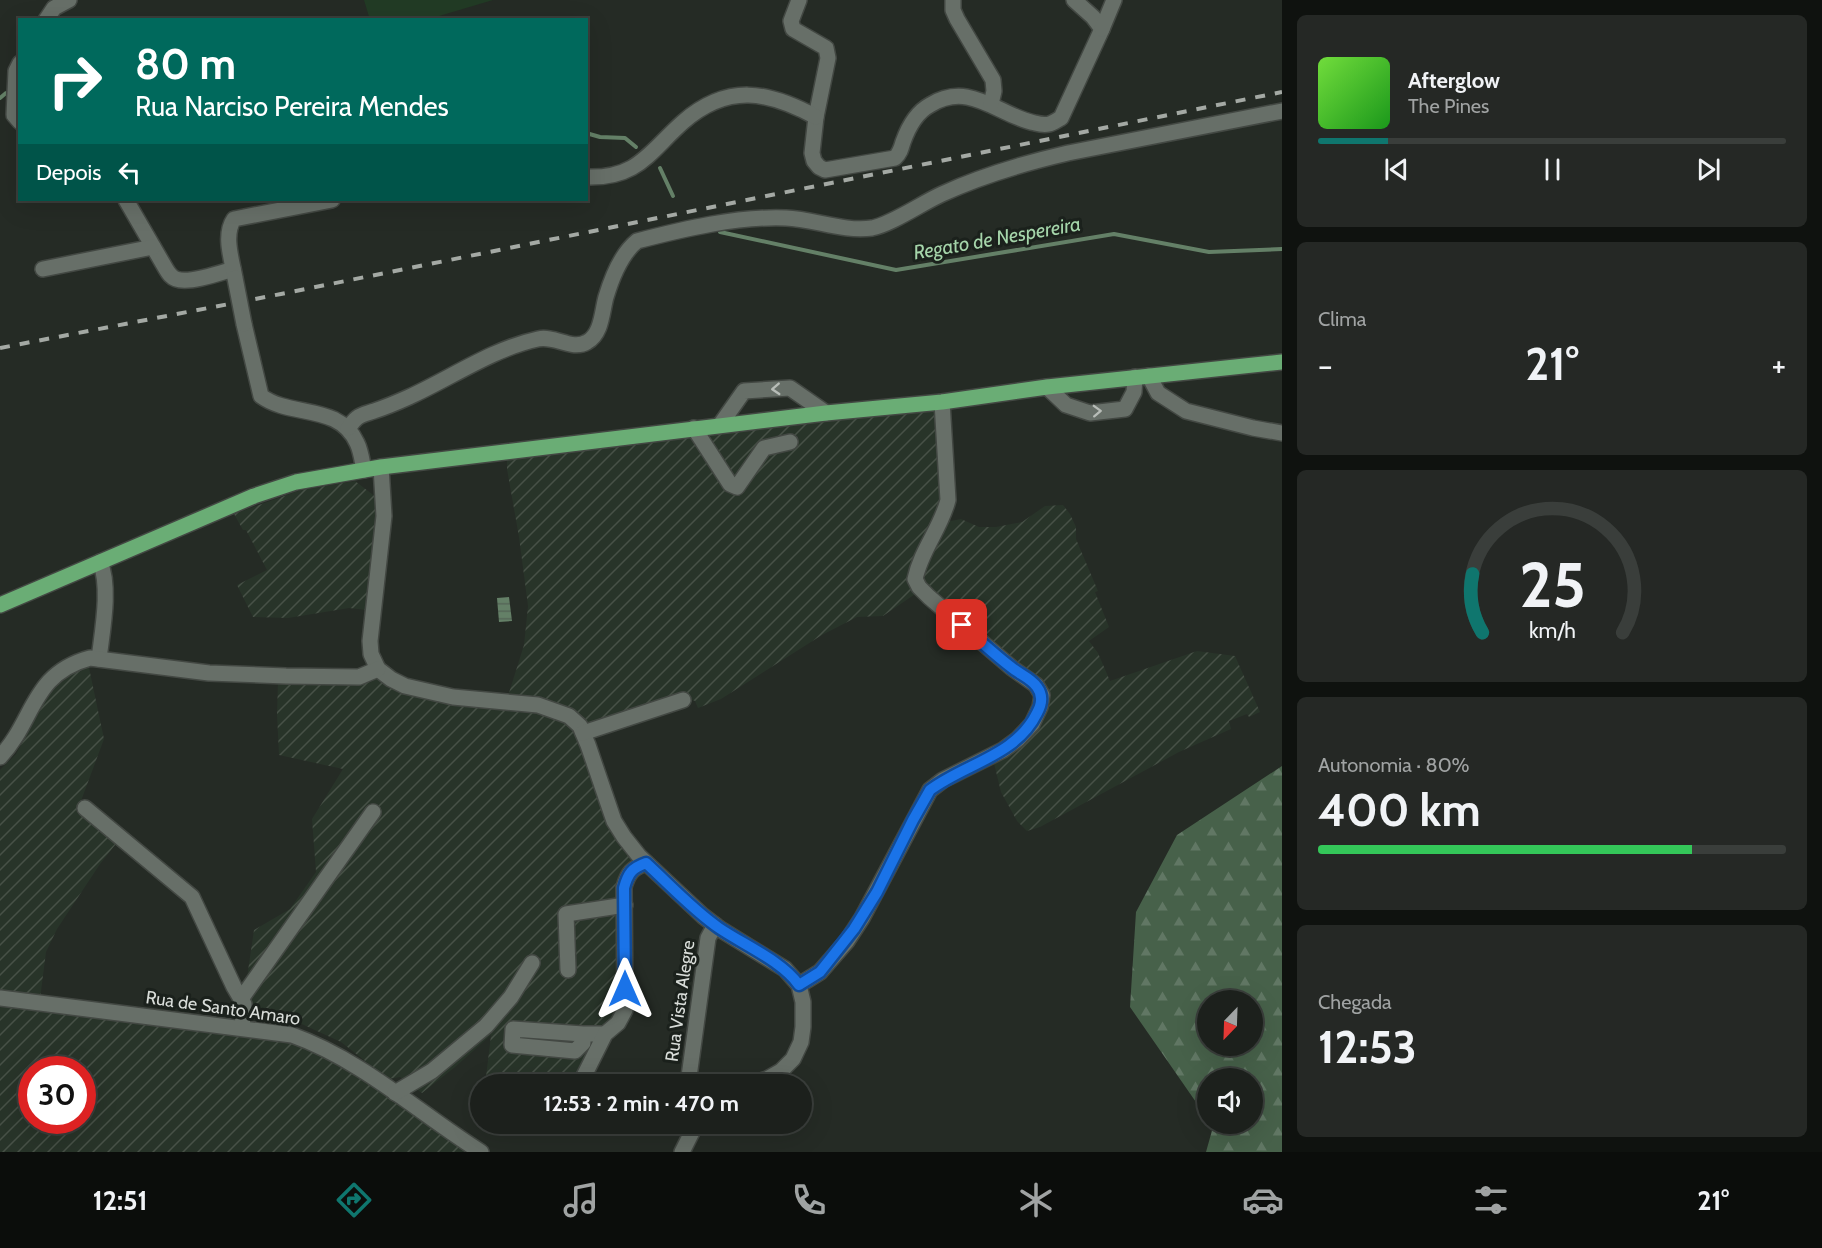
<!DOCTYPE html>
<html lang="pt">
<head>
<meta charset="utf-8">
<style>
	body { margin:0; font-family:Cabin,sans-serif; background:#252825; color:#f1f3f6; height:100vh; display:flex; flex-direction:column; font-size:22px; white-space:nowrap }
	* { box-sizing:border-box; margin:0 }
	p { font-size:20px; color:#a0a3a3 }
	.icon { flex:none; width:33px; height:33px; fill:none; stroke:currentColor; stroke-width:2; stroke-linecap:round; stroke-linejoin:round }
	.map { position:relative; flex:1; overflow:hidden }
	.drawer { display:flex; flex-direction:column; gap:15px; padding:15px; background:#0f120f; width:540px }
	.drawer>* { flex:none }
	.hud { position:absolute; left:18px; top:18px; width:570px; height:183px; border-radius:0px; box-shadow:0 6px 24px #0002,0 0 0 2px #3a3e3b; background:#00695c; color:#fff; overflow:hidden }
	.needle { width:39px; rotate:203deg }
	.tools { position:absolute; left:1197px; top:990px; display:grid; gap:12px }
	.tools a { display:grid; place-items:center; width:66px; height:66px; border-radius:50%; background:#1c201c; box-shadow:0 6px 24px #0002,0 0 0 2px #3a3e3b; font-size:30px }
	.speed { position:absolute; left:18px; top:1056px; display:flex; gap:12px; font-size:30px; font-weight:700; text-align:center }
	.speed>* { display:grid; place-content:center; width:78px; height:78px; border-radius:50%; background:#1c201c; box-shadow:0 6px 24px #0002,0 0 0 2px #3a3e3b; line-height:1 }
	.speed .limit { border:9px solid #d22; background:#fff; color:#111 }
	.pin { position:absolute; display:grid; place-items:center; width:51px; height:51px; color:#fff; margin:-26px; border-radius:12px; box-shadow:0 3px 9px #0006 }
	.me { position:absolute; width:66px; margin:-33px; rotate:0deg; stroke-linejoin:round; filter:drop-shadow(0 0 4px #0008) }
	.turn { display:flex; align-items:center; gap:21px; height:126px; padding:0 18px; font-size:27px }
	.turn .icon { width:78px; height:78px; stroke-width:2.5 }
	.turn b { display:block; font-size:42px; line-height:51px }
	.then { display:flex; align-items:center; height:57px; padding:0 18px; background:#0003; gap:12px; font-size:22px }
	.big { font-size:45px; font-weight:700; line-height:1.1 }
	.drawer .card { flex:1; display:flex; flex-direction:column; justify-content:center; gap:9px; min-width:0; padding:0 21px; border-radius:9px; background:#252825 }
	.drawer .dial { align-items:center; gap:0 }
	.dial svg { height:156px; overflow:visible; fill:none; stroke:#3a3e3b; stroke-width:7; stroke-linecap:round; text-anchor:middle }
	.dial text { fill:#f1f3f6; stroke:none }
	.song { display:flex; align-items:center; gap:18px }
	.cover { width:72px; height:72px; border-radius:9px; background:linear-gradient(135deg,hsl(100 70% 55%),hsl(120 70% 35%)) }
	.played { height:6px; border-radius:3px; background:linear-gradient(90deg,#0f766e 15%,#3a3e3b 15%) }
	.keys { display:flex; justify-content:space-around; direction:ltr }
	.heat { display:flex; justify-content:space-between; align-items:center; font-size:33px; direction:ltr }
	.charge { height:9px; border-radius:4px; background:linear-gradient(90deg,#34c759 80%,#3a3e3b 0) }
	.trip { position:absolute; left:470px; top:1074px; width:342px; height:60px; border-radius:30px; background:#1c201c; box-shadow:0 6px 24px #0002,0 0 0 2px #3a3e3b; font-weight:700; line-height:60px; text-align:center }
	.tabs { display:flex; height:96px; justify-content:space-around; align-items:center; background:#0b0d0b; color:#a0a3a3 }
	.tabs .icon { width:42px; height:42px }
	.tabs .current { color:#0f766e }
	.tabs b { font-size:27px; color:#f1f3f6 }
	main { display:flex; flex:1; min-height:0 }
	.map>svg:first-child { display:block }
	.industrial { fill:url(#industrial-furrows); fill-rule:evenodd }
	.forest { fill:url(#forest-firs); fill-rule:evenodd }
	.pitch { fill:#223b25 }
	.water { fill:url(#water-rules) }
	.lines { fill:none; stroke-linecap:round; stroke-linejoin:round }
	.stream { stroke:#648067; stroke-width:4 }
	.minor-casing { stroke:#434843; stroke-width:18 }
	.major-casing { stroke:#434843; stroke-width:18 }
	.minor { stroke:#676f68; stroke-width:15 }
	.major { stroke:#6aad75; stroke-width:15 }
	.rail { stroke:#a4a9a4; stroke-width:4; stroke-dasharray:10 10; stroke-linecap:butt }
	.minor-bridge-casing { stroke:#434843; stroke-width:18; stroke-linecap:butt }
	.minor-bridge { stroke:#676f68; stroke-width:15 }
	.oneway { stroke:#b7bcb7 }
	.route-casing { stroke:#114b97; stroke-width:15 }
	.route { stroke:#1a73e8; stroke-width:10 }
	.labels { text-anchor:middle; stroke-width:6; stroke-linejoin:round; paint-order:stroke }
	.street-label { font-size:18px; fill:#d9ddd9; stroke:#1b211c }
	.water-label { font-size:20px; font-style:italic; fill:#a5d5aa; stroke:#1b211c }
</style>
</head>
<body>
<main>
<div class="map">
<svg width="1282" height="1152" viewBox="0 0 1282 1152">
	<defs>
		<pattern id="industrial-furrows" width="10" height="10" patternUnits="userSpaceOnUse" patternTransform="scale(1.5)"><rect width="10" height="10" fill="#283429"/><path d="M-1 1l2-2M0 10L10 0M9 11l2-2" fill="none" stroke="#475147"/></pattern>
		<pattern id="forest-firs" width="22" height="20" patternUnits="userSpaceOnUse" patternTransform="scale(1.5)"><rect width="22" height="20" fill="#47614a"/><path d="M5 1l3.5 6h-7zM16 11l3.5 6h-7z" fill="#617764"/></pattern>
		<pattern id="water-rules" width="6" height="5" patternUnits="userSpaceOnUse" patternTransform="scale(1.5)"><rect width="6" height="5" fill="#648067"/><path d="M0 2.5h6" fill="none" stroke="#566758"/></pattern>
	</defs>
	<rect width="100%" height="100%" fill="#252b25"/>
	<g class="industrial">
		<polygon points="928,407 939,417 947,497 941,517 951,521 961,519 979,527 996,527 1022,522 1045,506 1063,505 1070,514 1076,527 1076,539 1098,591 1095,592 1109,627 1089,641 1098,653 1110,681 1197,651 1235,656 1260,712 1249,717 1247,714 1229,721 1231,729 1179,752 1040,827 1027,831 1017,821 1001,792 993,759 1003,755 1044,693 924,588 883,616 857,617 822,635 721,699 698,708 695,701 682,696 584,732 615,824 642,858 627,872 625,1004 616,1023 620,1031 615,1036 605,1041 587,1084 492,1084 486,1077 491,1035 455,1067 422,1093 400,1077 388,1079 341,1042 293,1020 257,1017 250,1010 245,991 254,930 290,909 316,872 312,819 343,769 279,755 277,714 278,682 376,675 434,691 508,696 524,645 528,606 519,537 507,469 507,459"/>
		<polygon points="355,481 381,501 367,610 349,608 288,618 253,617 237,585 267,570 246,530 243,530 234,514 301,490"/>
		<path d="M 88,663 L 104,739 L 78,809 L 119,840 L 100,864 L 57,929 L 46,952 L 40,999 L 289,1038 L 343,1062 L 470,1152 L 0,1152 L 0,770 L 16,754 L 52,689 ZM 32,1070 L 82,1070 L 82,1120 L 32,1120 Z"/>
	</g>
	<path class="forest" d="M 1282,766 L 1282,1152 L 1206,1152 L 1213,1127 L 1211,1124 L 1252,1124 L 1252,1078 L 1208,1078 L 1207,1118 L 1130,1007 L 1136,912 L 1177,835 ZM 1208,1000 L 1252,1000 L 1252,1046 L 1208,1046 Z"/>
	<polygon class="pitch" points="364,0 493,0 429,19 370,20"/>
	<polygon class="water" points="509,597 512,621 499,622 497,598"/>
	<g class="lines">
		<g class="stream">
			<polyline points="0,98 6,93"/>
			<polyline points="586,133 600,137 625,138 636,147"/>
			<polyline points="660,168 673,196"/>
			<polyline points="720,232 896,270 1114,234 1209,252 1282,249"/>
		</g>
		<defs>
			<g id="minor">
				<path d="M 799,0 L 791,21 L 793,29 L 826,48 L 828,58 L 816,117 L 812,153 L 814,161 L 819,167 L 825,170 L 895,158 C 900,153 901,149 903,142 C 908,128 917,112 930,105 C 970,80 999,116 1035,123 C 1039,124 1044,125 1049,124 C 1053,123 1057,120 1061,118 L 1102,29 L 1093,17 L 1074,0"/>
				<polyline points="953,0 953,10 957,19 993,80 994,91 991,104"/>
				<polyline points="46,20 54,8 69,0"/>
				<polyline points="1102,29 1114,0"/>
				<polyline points="20,63 16,71 14,115 20,122"/>
				<path d="M 586,177 C 638,179 649,152 683,122 C 728,83 768,91 816,117"/>
				<path d="M 126,200 L 166,269 C 169,274 171,277 176,279 C 189,284 220,273 233,269"/>
				<polyline points="43,269 153,247"/>
				<path d="M 235,278 C 232,260 223,235 234,219 L 332,200"/>
				<path d="M 244,324 L 261,396 C 291,418 339,403 357,443 C 361,451 362,461 364,470"/>
				<polyline points="1149,376 1158,393 1186,411 1253,428 1282,433"/>
				<polyline points="1047,387 1066,405 1090,413 1125,409 1134,392 1135,377"/>
				<polyline points="720,425 744,391 790,388 826,413"/>
				<path d="M 348,428 C 351,425 354,420 357,418 C 362,414 369,413 374,411 C 386,407 398,402 409,397 C 451,378 492,349 538,339 C 555,335 572,351 587,342 C 602,334 602,311 606,297 C 612,277 621,254 637,241 C 683,229 738,216 786,218 C 814,219 843,232 872,228 C 892,224 922,203 942,194 C 983,175 1025,163 1068,153 L 1282,111"/>
				<polyline points="694,428 730,484 737,487 764,448 790,442"/>
				<polyline points="381,467 384,516 370,641 371,654 378,669 391,679 405,686 453,697 538,705 569,716 580,726 588,745 614,821 624,837 639,856 703,916 720,929 785,969 799,985 803,1002 803,1027 801,1042 793,1059 781,1071 767,1079 752,1084"/>
				<path d="M 99,659 C 102,632 111,587 100,562"/>
				<polyline points="583,733 683,700"/>
				<path d="M 0,757 C 35,720 31,674 90,658 L 209,673 L 286,676 L 359,677 L 378,669"/>
				<polyline points="85,808 192,897 234,987 244,1004 242,1028"/>
				<polyline points="568,970 566,914 625,905"/>
				<path d="M 799,985 L 820,972 L 847,941 L 862,918 L 930,790 L 943,780 L 1003,750 L 1018,739 L 1032,724 L 1040,707 L 1042,695 L 1036,685 L 1012,668 L 929,597 L 919,587 L 915,579 C 921,550 941,528 948,500 L 942,402"/>
				<path d="M 0,998 L 292,1035 C 362,1060 419,1113 481,1152"/>
				<polyline points="241,999 373,812"/>
				<polyline points="583,1034 583,1043 575,1051 512,1045 513,1029 583,1034 605,1034"/>
				<path d="M 580,1084 L 605,1034 L 618,1023 L 625,1010 L 624,887 C 628,873 632,868 646,863"/>
				<polyline points="688,1084 708,938 715,925"/>
				<polyline points="395,1093 432,1071 486,1026 511,997 532,963"/>
				<polyline points="682,1152 696,1124"/>
			</g>
			<polyline id="major" points="0,605 254,496 296,482 381,467 826,413 942,402 1047,387 1282,362"/>
		</defs>
		<use href="#minor" class="minor-casing"/>
		<use href="#major" class="major-casing"/>
		<use href="#minor" class="minor"/>
		<use href="#major" class="major"/>
		<polyline class="rail" points="0,348 281,294 1282,92"/>
		<defs>
			<polyline id="minor-bridge" points="235,278 244,324"/>
		</defs>
		<use href="#minor-bridge" class="minor-bridge-casing"/>
		<use href="#minor-bridge" class="minor-bridge"/>
	</g>
	<defs><path id="oneway-chevron" d="M-2-3.5L2.5 0L-2 3.5" fill="none" stroke-width="1.6" stroke-linecap="round" stroke-linejoin="round" transform="scale(1.5)"/></defs>
	<g class="oneway">
		<use href="#oneway-chevron" transform="translate(776 389) rotate(177)"/>
		<use href="#oneway-chevron" transform="translate(1097 411) rotate(-2)"/>
	</g>
	<g class="lines">
		<defs>
			<path id="route" d="M 625,989 L 624,888 C 628,873 632,868 646,863 C 670,885 693,910 719,928 C 744,945 782,961 799,985 L 820,972 L 854,929 L 877,892 L 913,820 L 930,790 C 966,763 1016,756 1037,713 C 1042,704 1043,695 1037,687 C 1031,678 1019,674 1011,667 C 994,654 978,639 962,625"/>
		</defs>
		<use href="#route" class="route-casing"/>
		<use href="#route" class="route"/>
	</g>
	<g class="labels">
		<g class="street-label">
			<text transform="translate(680 1001) rotate(-82)" y="6">Rua Vista Alegre</text>
			<text transform="translate(223 1008) rotate(8)" y="6">Rua de Santo Amaro</text>
		</g>
		<g class="water-label">
			<text transform="translate(997 238) rotate(-10)" y="7">Regato de Nespereira</text>
		</g>
	</g>
</svg>
<div class="tools">
<a><svg class="needle" viewBox="-14 -14 28 28"><path d="M0-13l5 13h-10z" fill="#e53935"/><path d="M0 13l5-13h-10z" fill="#a0a3a3"/></svg></a>
<a><svg class="icon" aria-label="sound" viewBox="0 0 24 24"><path d="M4 9h4l5-4v14l-5-4H4zM17 9q2 3 0 6"/></svg></a>
</div>
<div class="speed"><div class="limit">30</div></div>
<div class="pin" style="left:962px;top:625px;background:#d93025"><svg class="icon" aria-label="arrive" viewBox="0 0 24 24"><path d="M6 21V4h12l-3 4 3 4H6"/></svg></div>
<svg class="me" style="left:625px;top:989px" viewBox="-20 -20 40 40"><path d="M0-17L14 15 0 8-14 15z" fill="#1a73e8" stroke="#fff" stroke-width="4"/></svg>
<div class="trip">12:53 · 2 min · 470 m</div>
<div class="hud">
<div class="turn"><svg class="icon" aria-label="right" viewBox="0 0 24 24"><path d="M7 20v-9h11M14 6l5 5-5 5"/></svg><div><b>80 m</b>Rua Narciso Pereira Mendes</div></div>
<div class="then">Depois<svg class="icon" aria-label="left" viewBox="0 0 24 24"><path d="M17 20v-9H6M10 6l-5 5 5 5"/></svg></div>
</div>
</div>
<section class="drawer">
<div class="card">
<div class="song"><i class="cover"></i><div><b>Afterglow</b><p>The Pines</p></div></div>
<div class="played"></div>
<div class="keys"><svg class="icon" aria-label="previous" viewBox="0 0 24 24"><path d="M18 5L8 12l10 7zM5 5v14"/></svg><svg class="icon" aria-label="pause" viewBox="0 0 24 24"><path d="M8 5v14M16 5v14"/></svg><svg class="icon" aria-label="next" viewBox="0 0 24 24"><path d="M6 5l10 7-10 7zM19 5v14"/></svg></div>
</div>
<div class="card"><p>Clima</p>
<div class="heat"><a>−</a><b class="big">21°</b><a>+</a></div>
</div>
<div class="card dial"><svg viewBox="0 0 100 80">
<path d="M14 69A42 42 0 1 1 86 69"/>
<path d="M14 69A42 42 0 0 1 9 39" stroke="#0f766e"/>
<text x="50" y="56" font-size="32" font-weight="700">25</text>
<text x="50" y="72" font-size="11">km/h</text>
</svg></div>
<div class="card"><p>Autonomia · 80%</p><b class="big">400 km</b><div class="charge"></div></div>
<div class="card"><p>Chegada</p><b class="big">12:53</b></div>
</section>
</main>
<nav class="tabs">
<b>12:51</b>
<svg class="icon current" aria-label="directions" viewBox="0 0 24 24"><path d="M12 3l9 9-9 9-9-9zM9 14v-3h6M13 9l2 2-2 2"/></svg>
<svg class="icon" aria-label="music" viewBox="0 0 24 24"><path d="M9 18V5l10-2v13"/><circle cx="6" cy="18" r="3"/><circle cx="16" cy="16" r="3"/></svg>
<svg class="icon" aria-label="phone" viewBox="0 0 24 24"><path d="M5 4h4l2 5-3 2q2 4 5 5l2-3 5 2v4C11 20 4 13 5 4z"/></svg>
<svg class="icon" aria-label="climate" viewBox="0 0 24 24"><path d="M12 3v18M4 7l16 10M4 17L20 7"/></svg>
<svg class="icon" aria-label="car" viewBox="0 0 24 24"><path d="M5 17H2v-5l4-1 3-4h7l3 4 3 1v5h-3M9 17h6M6 11h13"/><circle cx="7" cy="17" r="2"/><circle cx="17" cy="17" r="2"/></svg>
<svg class="icon" aria-label="filters" viewBox="0 0 24 24"><path d="M4 7h16M4 17h16"/><circle cx="9" cy="7" r="2"/><circle cx="15" cy="17" r="2"/></svg>
<b>21°</b>
</nav>
</body>
</html>
